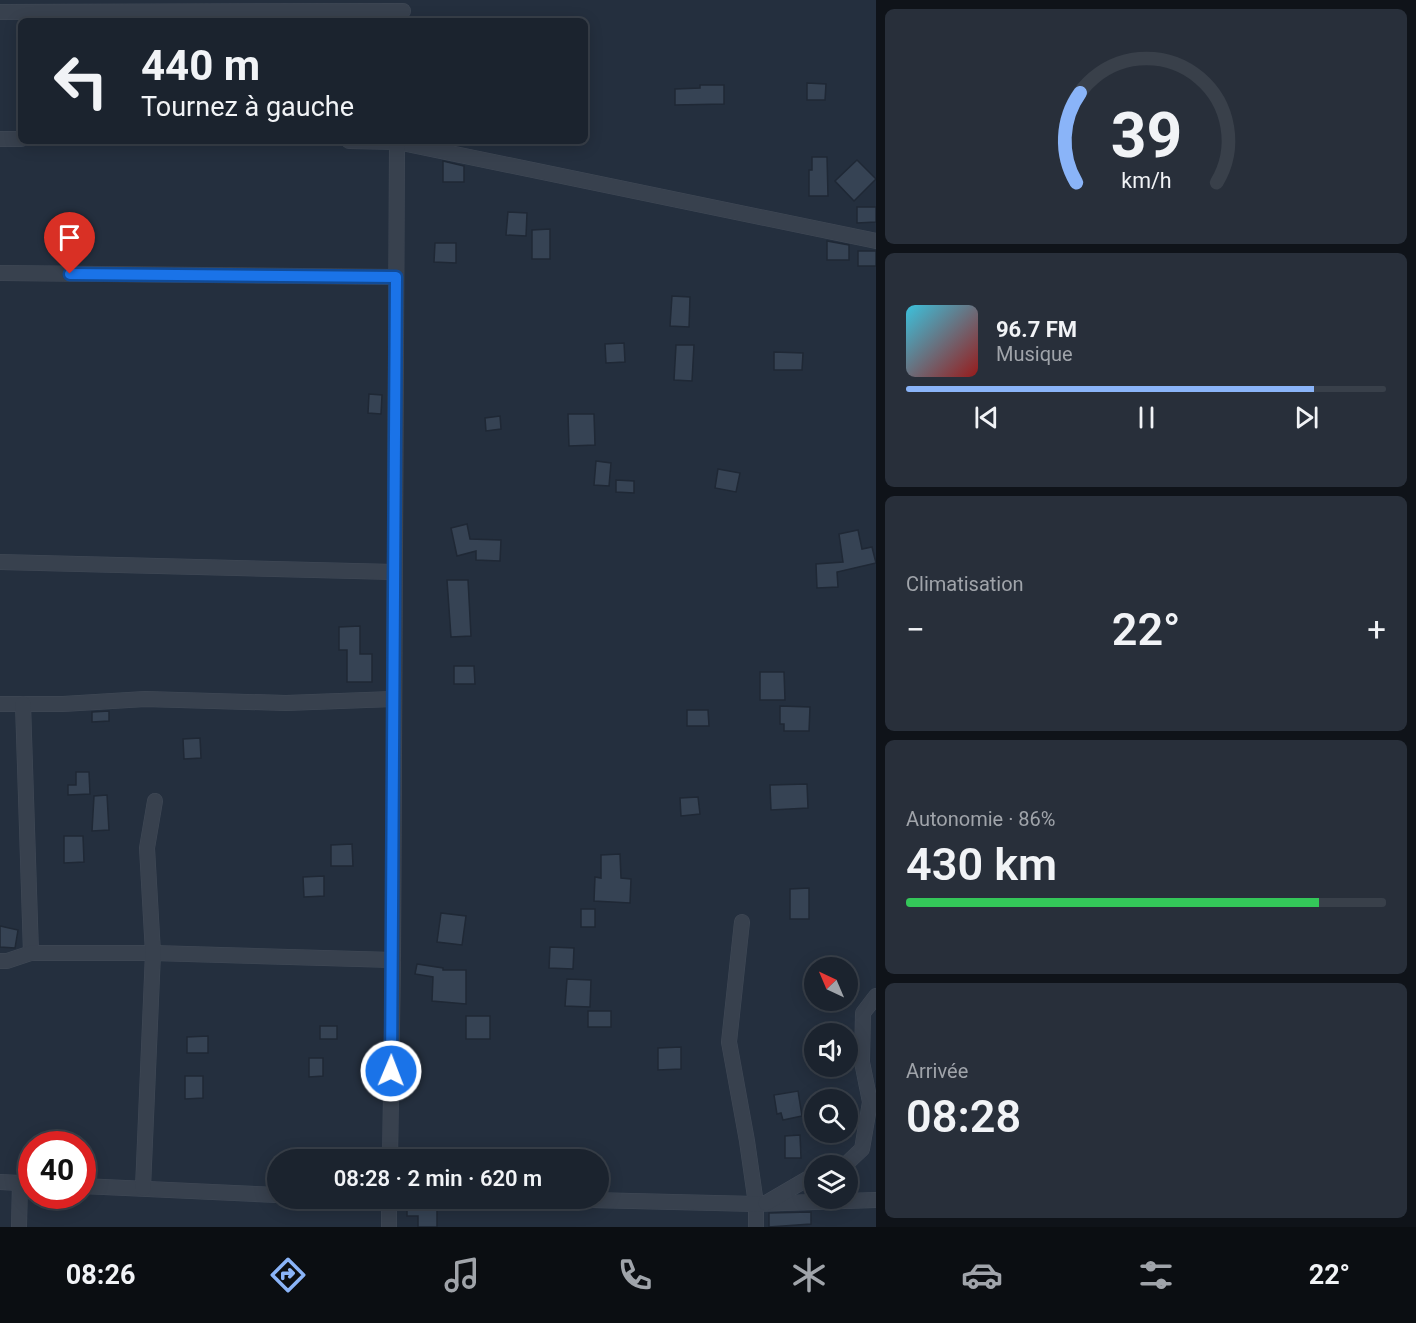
<!DOCTYPE html>
<html lang="fr">
<head>
<meta charset="utf-8">
<style>
	body { margin:0; font-family:Roboto,sans-serif; background:#282f3a; color:#f1f3f6; height:100vh; display:flex; flex-direction:column; font-size:22px; white-space:nowrap }
	* { box-sizing:border-box; margin:0 }
	p { font-size:20px; color:#a0a4aa }
	.icon { flex:none; width:33px; height:33px; fill:none; stroke:currentColor; stroke-width:2; stroke-linecap:round; stroke-linejoin:round }
	.map { position:relative; flex:1; overflow:hidden }
	.drawer { display:flex; flex-direction:column; gap:9px; padding:9px; background:#0f1319; width:540px }
	.drawer>* { flex:none }
	.hud { position:absolute; left:18px; top:18px; width:570px; height:126px; border-radius:9px; box-shadow:0 3px 15px #0003,0 0 0 2px #39404a; background:#1b232e; color:#f1f3f6; overflow:hidden }
	.needle { width:39px; rotate:316deg }
	.fabs { position:absolute; left:804px; top:957px; display:grid; gap:12px }
	.fabs a { display:grid; place-items:center; width:54px; height:54px; border-radius:50%; background:#1b232e; box-shadow:0 3px 15px #0003,0 0 0 2px #39404a; font-size:30px }
	.speed { position:absolute; left:18px; top:1131px; display:flex; gap:12px; font-size:30px; font-weight:700; text-align:center }
	.speed>* { display:grid; place-content:center; width:78px; height:78px; border-radius:50%; background:#1b232e; box-shadow:0 3px 15px #0003,0 0 0 2px #39404a; line-height:1 }
	.speed .limit { border:9px solid #d22; background:#fff; color:#111 }
	.pin { position:absolute; display:grid; place-items:center; width:51px; height:51px; color:#fff; margin:-62px -26px; border-radius:50% 50% 50% 0; rotate:-45deg; box-shadow:0 0 6px #0007 }
	.pin .icon { rotate:45deg }
	.me { position:absolute; width:66px; margin:-33px; rotate:1deg; stroke-linejoin:round; filter:drop-shadow(0 0 4px #0008) }
	.turn { display:flex; align-items:center; gap:21px; height:126px; padding:0 24px; font-size:27px }
	.turn .icon { width:78px; height:78px; stroke-width:2.5 }
	.turn b { display:block; font-size:42px; line-height:51px }
	.big { font-size:45px; font-weight:600; line-height:1.1 }
	.drawer .tile { flex:1; display:flex; flex-direction:column; justify-content:center; gap:9px; min-width:0; padding:0 21px; border-radius:9px; background:#282f3a }
	.drawer .dial { align-items:center; gap:0 }
	.dial svg { height:156px; overflow:visible; fill:none; stroke:#39404a; stroke-width:7; stroke-linecap:round; text-anchor:middle }
	.dial text { fill:#f1f3f6; stroke:none }
	.song { display:flex; align-items:center; gap:18px }
	.cover { width:72px; height:72px; border-radius:9px; background:linear-gradient(135deg,hsl(190 70% 55%),hsl(0 70% 35%)) }
	.played { height:6px; border-radius:3px; background:linear-gradient(90deg,#8ab4f8 85%,#39404a 85%) }
	.keys { display:flex; justify-content:space-around; direction:ltr }
	.heat { display:flex; justify-content:space-between; align-items:center; font-size:33px; direction:ltr }
	.charge { height:9px; border-radius:4px; background:linear-gradient(90deg,#34c759 86%,#39404a 0) }
	.trip { position:absolute; left:267px; top:1149px; width:342px; height:60px; border-radius:30px; background:#1b232e; box-shadow:0 3px 15px #0003,0 0 0 2px #39404a; font-weight:600; line-height:60px; text-align:center }
	.tab-bar { display:flex; height:96px; justify-content:space-around; align-items:center; background:#0b0e12; color:#a0a4aa }
	.tab-bar .icon { width:42px; height:42px }
	.tab-bar .active { color:#8ab4f8 }
	.tab-bar b { font-size:27px; color:#f1f3f6 }
	main { display:flex; flex:1; min-height:0 }
	.map>svg:first-child { display:block }
	.building { fill:#364354; stroke:#1f2835; stroke-width:1.5 }
	.lines { fill:none; stroke-linecap:round; stroke-linejoin:round }
	.minor-casing { stroke:#414a57; stroke-width:16 }
	.minor { stroke:#38414e; stroke-width:15 }
	.route-casing { stroke:#114b97; stroke-width:15 }
	.route { stroke:#1a73e8; stroke-width:10 }
</style>
</head>
<body>
<main>
<div class="map">
<svg width="876" height="1227" viewBox="0 0 876 1227">
	<rect width="100%" height="100%" fill="#242f3e"/>
	<g class="building">
		<polygon points="807,83 826,84 825,100 807,100"/>
		<polygon points="700,85 724,85 724,104 675,105 675,89 700,88"/>
		<polygon points="812,157 827,157 828,196 809,196 809,170 812,170"/>
		<polygon points="857,160 876,179 854,201 835,181"/>
		<polygon points="443,161 464,166 464,182 443,182"/>
		<polygon points="857,207 876,207 876,222 857,223"/>
		<polygon points="508,212 527,213 526,236 506,235"/>
		<polygon points="550,229 550,259 532,259 532,230"/>
		<polygon points="827,241 849,245 849,260 827,260"/>
		<polygon points="435,243 456,243 456,263 434,262"/>
		<rect x="858" y="251" width="18" height="15"/>
		<polygon points="672,296 690,297 689,327 670,326"/>
		<polygon points="624,343 625,362 606,363 605,344"/>
		<polygon points="676,345 694,345 692,381 674,380"/>
		<polygon points="774,352 803,353 802,370 774,370"/>
		<polygon points="369,394 382,395 381,414 368,413"/>
		<polygon points="568,414 594,414 595,445 569,446"/>
		<polygon points="500,416 501,429 486,431 485,418"/>
		<polygon points="596,461 611,463 609,486 594,485"/>
		<polygon points="718,469 740,473 736,492 715,488"/>
		<polygon points="616,480 634,481 634,493 616,492"/>
		<polygon points="467,524 470,539 501,540 500,561 476,560 476,551 457,556 451,528"/>
		<polygon points="858,530 862,549 872,547 876,563 837,572 838,587 817,588 816,564 843,562 839,534"/>
		<polygon points="447,580 468,580 471,636 451,637"/>
		<polygon points="360,626 360,654 372,654 372,682 347,682 347,650 339,650 339,627"/>
		<polygon points="454,666 474,666 475,684 454,684"/>
		<polygon points="760,672 784,672 785,700 760,700"/>
		<polygon points="780,706 810,707 809,731 784,731 784,724 780,724"/>
		<polygon points="687,710 708,710 709,726 687,726"/>
		<polygon points="109,711 109,721 92,722 92,712"/>
		<polygon points="200,738 201,758 184,759 183,739"/>
		<polygon points="76,772 89,772 90,794 68,795 68,785 76,785"/>
		<polygon points="807,784 808,808 771,810 770,785"/>
		<polygon points="107,795 109,830 92,831 94,796"/>
		<polygon points="698,797 700,814 681,816 680,798"/>
		<polygon points="64,836 83,836 84,862 64,863"/>
		<polygon points="352,844 353,866 331,866 331,845"/>
		<polygon points="620,854 621,878 631,879 630,903 594,901 595,877 601,878 601,855"/>
		<polygon points="324,876 324,896 304,897 303,877"/>
		<polygon points="809,888 809,919 790,919 790,889"/>
		<rect x="581" y="909" width="14" height="18"/>
		<polygon points="441,913 466,916 462,945 437,942"/>
		<polygon points="0,926 18,930 15,948 0,947"/>
		<polygon points="550,947 574,948 573,969 549,968"/>
		<polygon points="417,964 443,968 443,970 466,970 466,1004 432,1001 433,977 415,974"/>
		<polygon points="567,979 591,980 590,1007 565,1006"/>
		<rect x="588" y="1011" width="23" height="16"/>
		<rect x="466" y="1016" width="24" height="23"/>
		<rect x="320" y="1026" width="17" height="13"/>
		<polygon points="208,1036 208,1053 187,1053 187,1037"/>
		<polygon points="681,1047 681,1069 658,1070 658,1048"/>
		<polygon points="309,1058 323,1058 323,1076 309,1077"/>
		<polygon points="185,1076 203,1076 203,1098 185,1099"/>
		<polygon points="798,1091 802,1116 783,1120 781,1113 777,1114 774,1095"/>
		<polygon points="800,1135 801,1158 785,1158 785,1136"/>
		<polygon points="437,1203 437,1227 418,1227 418,1216 407,1216 407,1204"/>
		<polygon points="811,1212 811,1224 769,1227 769,1213"/>
	</g>
	<g class="lines">
		<defs>
			<g id="minor">
				<polyline points="0,12 403,11"/>
				<polyline points="0,139 21,139"/>
				<polyline points="349,141 397,142 876,241"/>
				<polyline points="0,273 396,277"/>
				<polyline points="0,562 394,572"/>
				<polyline points="0,704 63,704 145,699 286,703 393,699"/>
				<polyline points="23,704 31,953"/>
				<polyline points="742,922 729,1042 747,1141 756,1204 756,1227"/>
				<polyline points="0,961 7,961 31,953 153,953 393,960"/>
				<polyline points="390,1160 393,960 397,141"/>
				<polyline points="844,1166 862,1149 870,1102 862,1062 863,1013 876,996"/>
				<polyline points="0,1182 20,1183 19,1227"/>
				<polyline points="82,1186 278,1195"/>
				<polyline points="143,1188 153,953 147,848 155,801"/>
				<polyline points="340,1198 346,1198"/>
				<polyline points="507,1198 756,1204 876,1200"/>
				<polyline points="766,1203 814,1175"/>
				<polyline points="389,1227 389,1198"/>
			</g>
		</defs>
		<use href="#minor" class="minor-casing"/>
		<use href="#minor" class="minor"/>
	</g>
	<g class="lines">
		<defs>
			<polyline id="route" points="70,274 396,277 391,1071"/>
		</defs>
		<use href="#route" class="route-casing"/>
		<use href="#route" class="route"/>
	</g>
</svg>
<div class="fabs">
<a><svg class="needle" viewBox="-14 -14 28 28"><path d="M0-13l5 13h-10z" fill="#e53935"/><path d="M0 13l5-13h-10z" fill="#a0a4aa"/></svg></a>
<a><svg class="icon" aria-label="sound" viewBox="0 0 24 24"><path d="M4 9h4l5-4v14l-5-4H4zM17 9q2 3 0 6"/></svg></a>
<a><svg class="icon" aria-label="search" viewBox="0 0 24 24"><circle cx="10" cy="10" r="6"/><path d="M15 15l6 6"/></svg></a>
<a><svg class="icon" aria-label="layers" viewBox="0 0 24 24"><path d="M12 4l9 5-9 5-9-5zM3 14l9 5 9-5"/></svg></a>
</div>
<div class="speed"><div class="limit">40</div></div>
<div class="pin" style="left:70px;top:274px;background:#d93025"><svg class="icon" aria-label="arrive" viewBox="0 0 24 24"><path d="M6 21V4h12l-3 4 3 4H6"/></svg></div>
<svg class="me" style="left:391px;top:1071px" viewBox="-20 -20 40 40"><circle r="17" fill="#1a73e8" stroke="#fff" stroke-width="3"/><path d="M0-11L8 9 0 5-8 9z" fill="#fff"/></svg>
<div class="trip">08:28 · 2 min · 620 m</div>
<div class="hud">
<div class="turn"><svg class="icon" aria-label="left" viewBox="0 0 24 24"><path d="M17 20v-9H6M10 6l-5 5 5 5"/></svg><div><b>440 m</b>Tournez à gauche</div></div>
</div>
</div>
<section class="drawer">
<div class="tile dial"><svg viewBox="0 0 100 80">
<path d="M14 69A42 42 0 1 1 86 69"/>
<path d="M14 69A42 42 0 0 1 16 23" stroke="#8ab4f8"/>
<text x="50" y="56" font-size="32" font-weight="700">39</text>
<text x="50" y="72" font-size="11">km/h</text>
</svg></div>
<div class="tile">
<div class="song"><i class="cover"></i><div><b>96.7 FM</b><p>Musique</p></div></div>
<div class="played"></div>
<div class="keys"><svg class="icon" aria-label="previous" viewBox="0 0 24 24"><path d="M18 5L8 12l10 7zM5 5v14"/></svg><svg class="icon" aria-label="pause" viewBox="0 0 24 24"><path d="M8 5v14M16 5v14"/></svg><svg class="icon" aria-label="next" viewBox="0 0 24 24"><path d="M6 5l10 7-10 7zM19 5v14"/></svg></div>
</div>
<div class="tile"><p>Climatisation</p>
<div class="heat"><a>−</a><b class="big">22°</b><a>+</a></div>
</div>
<div class="tile"><p>Autonomie · 86%</p><b class="big">430 km</b><div class="charge"></div></div>
<div class="tile"><p>Arrivée</p><b class="big">08:28</b></div>
</section>
</main>
<nav class="tab-bar">
<b>08:26</b>
<svg class="icon active" aria-label="directions" viewBox="0 0 24 24"><path d="M12 3l9 9-9 9-9-9zM9 14v-3h6M13 9l2 2-2 2"/></svg>
<svg class="icon" aria-label="music" viewBox="0 0 24 24"><path d="M9 18V5l10-2v13"/><circle cx="6" cy="18" r="3"/><circle cx="16" cy="16" r="3"/></svg>
<svg class="icon" aria-label="phone" viewBox="0 0 24 24"><path d="M5 4h4l2 5-3 2q2 4 5 5l2-3 5 2v4C11 20 4 13 5 4z"/></svg>
<svg class="icon" aria-label="climate" viewBox="0 0 24 24"><path d="M12 3v18M4 7l16 10M4 17L20 7"/></svg>
<svg class="icon" aria-label="car" viewBox="0 0 24 24"><path d="M5 17H2v-5l4-1 3-4h7l3 4 3 1v5h-3M9 17h6M6 11h13"/><circle cx="7" cy="17" r="2"/><circle cx="17" cy="17" r="2"/></svg>
<svg class="icon" aria-label="filters" viewBox="0 0 24 24"><path d="M4 7h16M4 17h16"/><circle cx="9" cy="7" r="2"/><circle cx="15" cy="17" r="2"/></svg>
<b>22°</b>
</nav>
</body>
</html>
